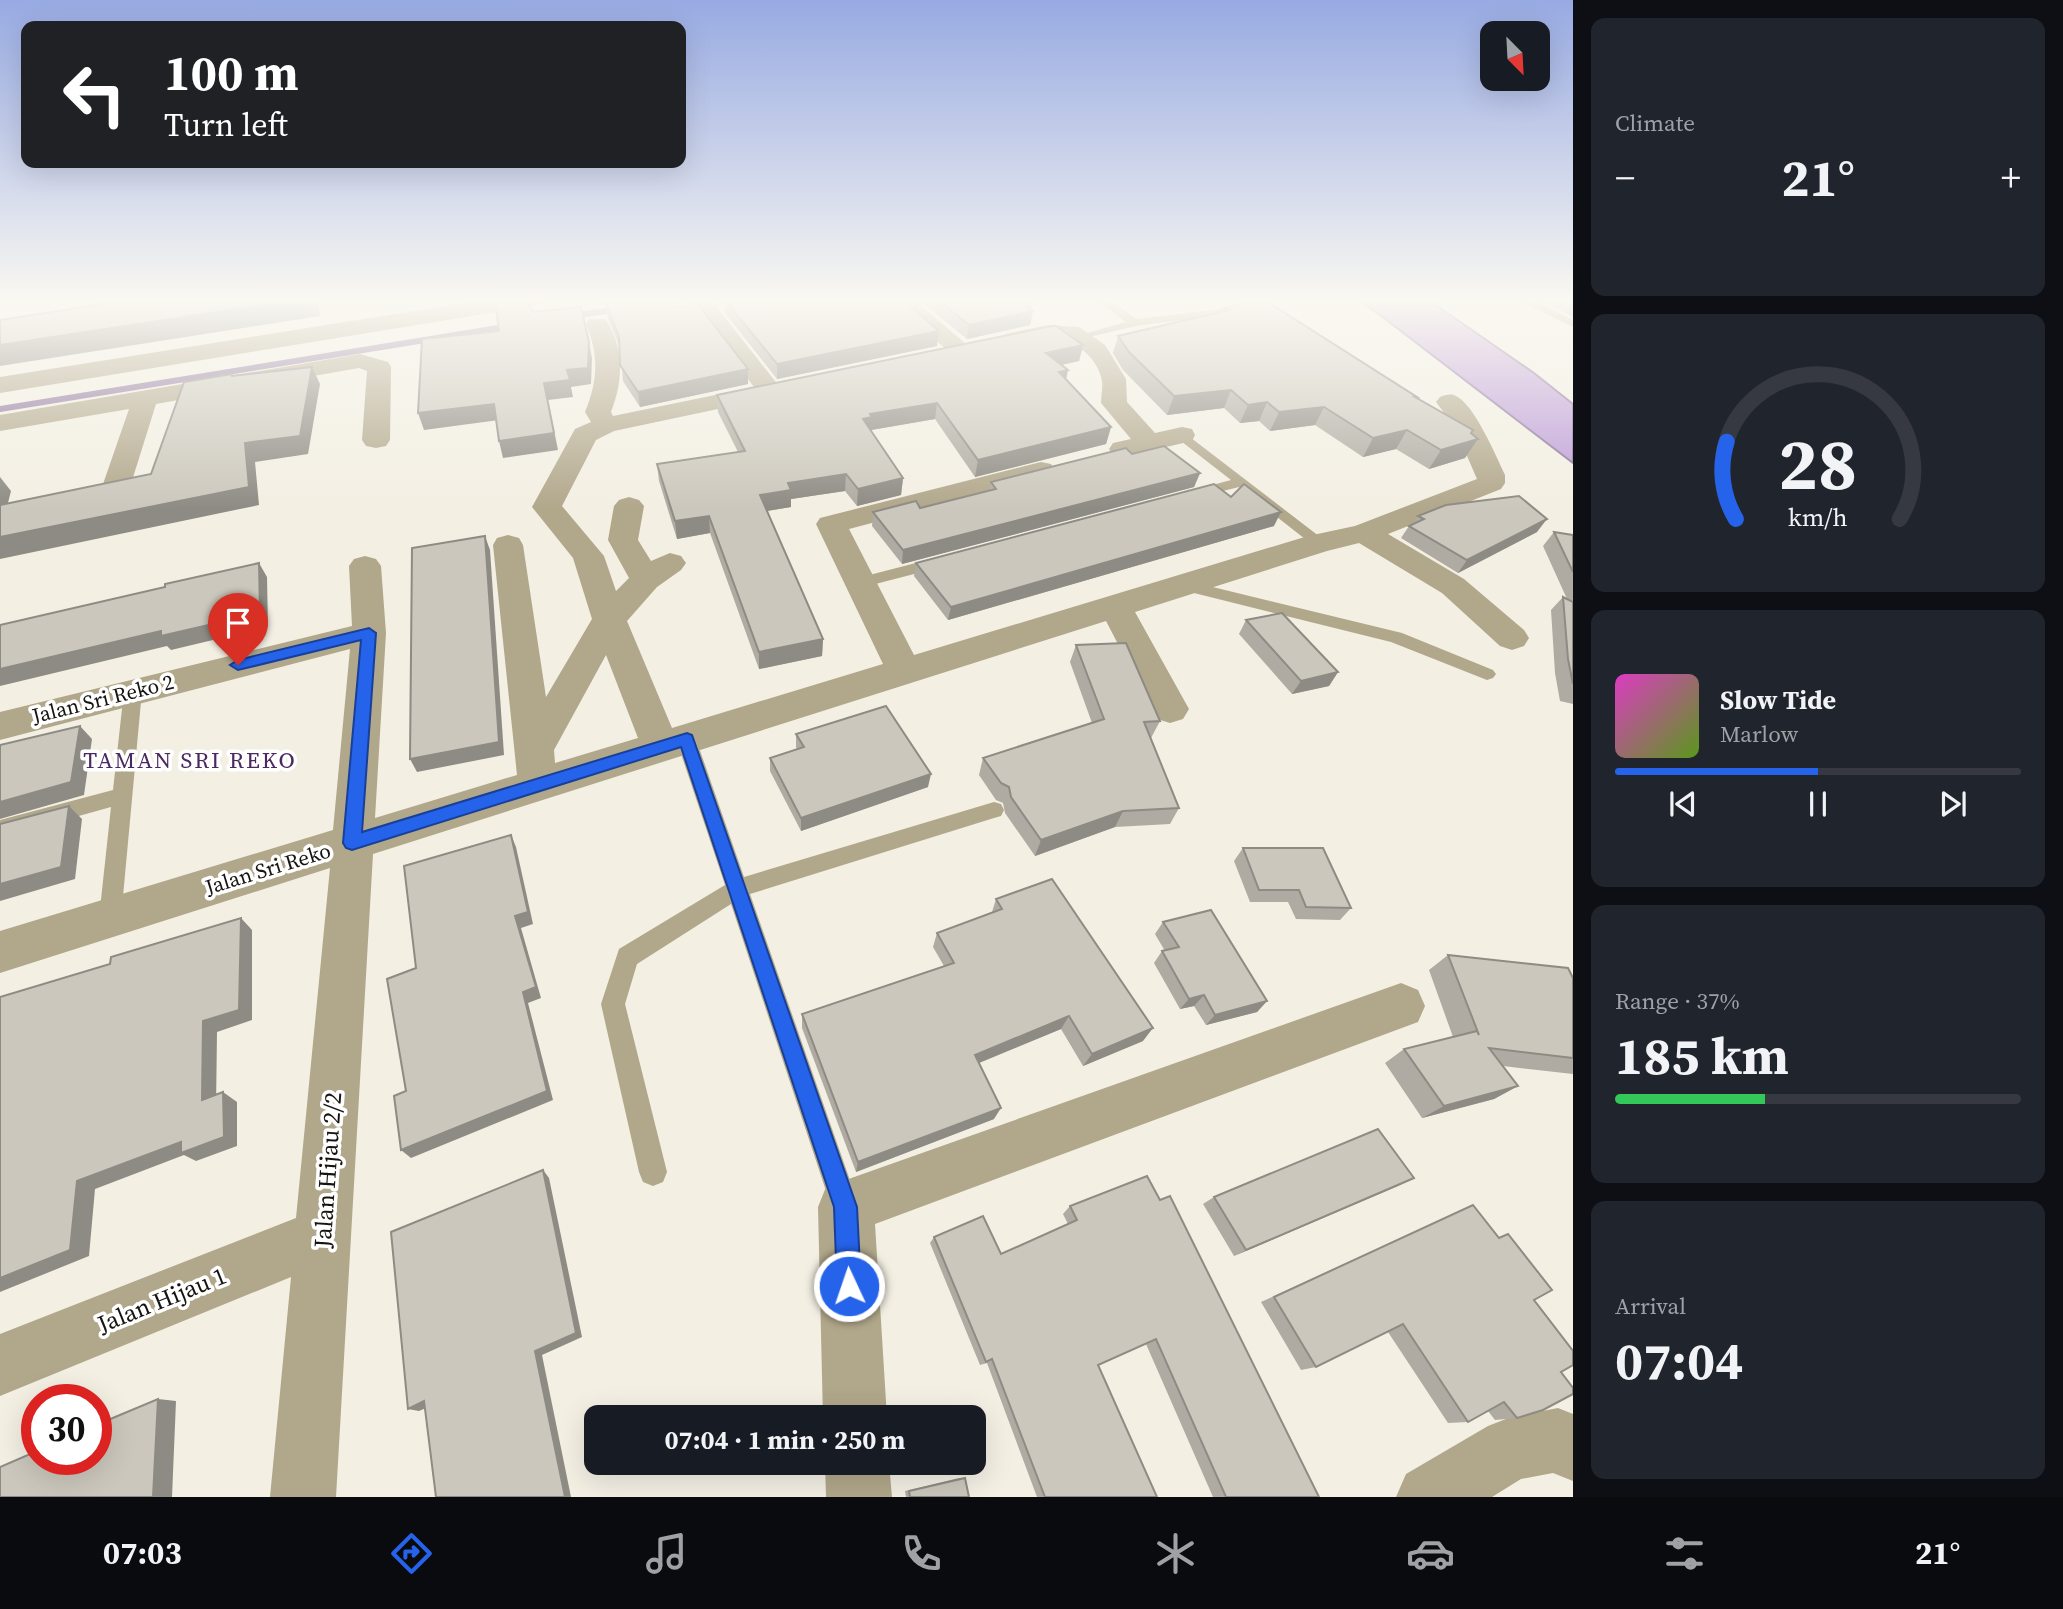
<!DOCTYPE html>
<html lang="en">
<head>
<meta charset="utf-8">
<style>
	body { margin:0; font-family:"Source Serif 4",serif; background:#20242c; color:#f1f3f6; height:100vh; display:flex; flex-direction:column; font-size:26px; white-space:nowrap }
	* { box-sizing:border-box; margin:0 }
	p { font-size:23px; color:#9ea1a6 }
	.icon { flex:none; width:38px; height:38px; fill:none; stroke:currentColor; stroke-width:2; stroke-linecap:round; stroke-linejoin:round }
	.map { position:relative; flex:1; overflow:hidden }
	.sheet { display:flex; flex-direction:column; gap:18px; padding:18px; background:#0d0f14; width:490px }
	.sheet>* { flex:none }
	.guide { position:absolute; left:21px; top:21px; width:665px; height:147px; border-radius:14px; box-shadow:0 7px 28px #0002; background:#202124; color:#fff; overflow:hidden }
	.needle { width:46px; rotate:156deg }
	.controls { position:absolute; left:1480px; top:21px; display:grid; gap:14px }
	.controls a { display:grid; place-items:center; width:70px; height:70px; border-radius:14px; background:#171b24; box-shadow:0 7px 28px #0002; font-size:35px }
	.speed { position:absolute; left:21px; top:1384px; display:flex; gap:14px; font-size:35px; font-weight:700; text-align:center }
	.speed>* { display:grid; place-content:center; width:91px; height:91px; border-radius:50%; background:#171b24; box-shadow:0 7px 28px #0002; line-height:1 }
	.speed .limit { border:10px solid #d22; background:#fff; color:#111 }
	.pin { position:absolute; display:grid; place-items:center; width:60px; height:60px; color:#fff; margin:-72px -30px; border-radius:50% 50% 50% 0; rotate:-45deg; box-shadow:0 0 7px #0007 }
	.pin .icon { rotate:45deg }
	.me { position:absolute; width:77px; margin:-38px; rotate:357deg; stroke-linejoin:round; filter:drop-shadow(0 0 5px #0008) }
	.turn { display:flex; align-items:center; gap:24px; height:147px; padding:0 28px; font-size:32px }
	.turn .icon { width:91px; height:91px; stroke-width:2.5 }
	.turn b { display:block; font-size:49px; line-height:60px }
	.big { font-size:52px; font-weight:700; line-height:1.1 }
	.sheet .widget { flex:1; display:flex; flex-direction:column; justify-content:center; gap:10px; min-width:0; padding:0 24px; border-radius:14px; background:#20242c }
	.sheet .dial { align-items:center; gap:0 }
	.dial svg { height:182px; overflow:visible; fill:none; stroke:#363941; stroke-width:7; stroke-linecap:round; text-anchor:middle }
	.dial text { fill:#f1f3f6; stroke:none }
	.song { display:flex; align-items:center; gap:21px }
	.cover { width:84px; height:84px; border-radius:10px; background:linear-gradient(135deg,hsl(310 70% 55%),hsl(90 70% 35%)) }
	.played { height:7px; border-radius:4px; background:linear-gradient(90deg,#2563eb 50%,#363941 50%) }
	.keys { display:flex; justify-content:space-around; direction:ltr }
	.heat { display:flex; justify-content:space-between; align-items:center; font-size:38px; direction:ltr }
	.charge { height:10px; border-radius:5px; background:linear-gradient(90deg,#34c759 37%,#363941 0) }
	.trip { position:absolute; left:584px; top:1405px; width:402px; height:70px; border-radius:14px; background:#171b24; box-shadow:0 7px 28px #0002; font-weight:700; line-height:70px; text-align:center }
	.menu { display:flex; height:112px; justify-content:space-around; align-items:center; background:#090b0e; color:#9ea1a6 }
	.menu .icon { width:49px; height:49px }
	.menu .on { color:#2563eb }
	.menu b { font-size:32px; color:#f1f3f6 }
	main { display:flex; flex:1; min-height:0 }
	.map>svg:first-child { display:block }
	.water { fill:#bd9cd8; stroke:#8b739c; stroke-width:2 }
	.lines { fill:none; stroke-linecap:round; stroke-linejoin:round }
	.stream { stroke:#8b739c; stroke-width:6 }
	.service { fill:#b1a78b; fill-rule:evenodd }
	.minor { fill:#b1a78b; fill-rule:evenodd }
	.tertiary { fill:#b1a78b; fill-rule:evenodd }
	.wall { fill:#afaba2 }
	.shaded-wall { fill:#8e8b84 }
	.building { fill:#cbc7bc; stroke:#8e8b84; stroke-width:2 }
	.route { fill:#2563eb; stroke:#184099; stroke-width:2 }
	.labels { text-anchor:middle; stroke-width:7; stroke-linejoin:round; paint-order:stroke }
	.street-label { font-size:21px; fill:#151410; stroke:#fff }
	.neighbourhood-label { font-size:23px; letter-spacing:2px; fill:#4a2961; stroke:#fff }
	.near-street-label { font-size:24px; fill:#151410; stroke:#fff }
</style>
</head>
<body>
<main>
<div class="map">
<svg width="1573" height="1497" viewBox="0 0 1573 1497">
	<rect width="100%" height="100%" fill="#f3efe3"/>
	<polygon class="water" points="1356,299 1427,299 1534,373 1573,404 1573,463 1380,315"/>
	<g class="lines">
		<g class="stream">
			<polyline points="571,316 618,309"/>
			<polyline points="0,409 511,326"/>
		</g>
		<g class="service">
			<polygon points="1095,299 1108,299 1137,319 1246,306 1252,309 1246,312 1136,326 1076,340 1076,336 1126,322"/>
			<polygon points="1516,299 1531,299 1573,320 1573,327"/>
			<polygon points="1182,431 1324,540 1327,543 1324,546 1314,546 1239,487 1195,498 1190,497 1188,494 1190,491 1231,480 1177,438 1177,432"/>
			<polygon points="939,557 947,562 945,566 860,588 852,583 854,579"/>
			<polygon points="1184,580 1402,633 1493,670 1496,674 1493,678 1487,680 1391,642 1178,589 1176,585"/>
			<polygon points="133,684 139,686 142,691 121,918 118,925 110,928 102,925 99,918 111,807 0,838 0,820 113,790 124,691 127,686"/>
			<polygon points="686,732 693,734 696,739 744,877 994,802 1001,804 1004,810 1001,816 994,818 750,894 859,1206 855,1216 845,1220 835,1216 831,1206 731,904 637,964 625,1004 667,1172 663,1182 653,1186 643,1182 639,1172 601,1004 619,949 725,885 676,739 679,734"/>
		</g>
		<g class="minor">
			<path d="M 699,299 L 711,300 L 783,391 L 779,396 L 614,431 L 596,440 L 562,506 L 604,556 L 616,591 L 629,578 L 608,540 L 614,506 L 619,500 L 629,497 L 639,500 L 644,506 L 638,540 L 651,561 L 670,553 L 681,556 L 686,563 L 681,570 L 657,587 L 627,621 L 672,728 L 883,664 L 816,524 L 820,518 L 1041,462 L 1051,464 L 1055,470 L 1051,476 L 849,529 L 914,655 L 1308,536 L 1355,526 L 1477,479 L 1454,426 L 1436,402 L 1440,397 C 1445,395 1451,393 1456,396 C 1474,404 1496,456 1505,475 L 1505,483 L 1501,489 L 1388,534 L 1464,579 L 1524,630 L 1529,638 L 1524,646 L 1512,650 L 1500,646 L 1442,593 L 1359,543 L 1327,551 L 1135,612 L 1189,709 L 1183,719 L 1170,723 L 1157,719 L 1106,621 L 373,854 L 336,1497 L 270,1497 L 291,1277 L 0,1396 L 0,1334 L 296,1218 L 330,868 L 0,973 L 0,931 L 333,830 L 350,649 L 0,740 L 0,712 L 352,626 L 349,566 L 354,559 L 365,556 L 376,559 L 381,566 L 386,633 L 375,818 L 517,775 L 493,545 L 497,538 L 508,535 L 519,538 L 523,545 L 546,697 L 592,619 L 573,558 L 532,507 L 575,429 L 591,422 L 585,412 C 598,381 599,355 586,324 L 589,319 L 605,319 C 625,348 623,381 611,412 L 613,416 L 754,387 L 692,305 ZM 606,655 L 638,738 L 555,763 L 554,750 Z"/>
			<polygon points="888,299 913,299 973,350 969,355 953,355"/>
			<path d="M 1048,325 L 1079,327 L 1105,345 L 1126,379 L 1127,402 L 1155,433 L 1182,427 L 1192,429 L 1195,435 L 1192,441 L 1123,457 L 1113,455 L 1109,449 L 1113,443 L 1131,439 L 1101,403 C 1101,396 1103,387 1102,381 C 1098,357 1072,337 1050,339 C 1035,340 1021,348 1006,344 L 1002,339 L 1006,334 Z"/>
			<polygon points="360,354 388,362 391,367 390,440 386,446 376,448 366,446 362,440 367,371 359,368 156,404 130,487 126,493 116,496 106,493 102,487 129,409 0,431 0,415"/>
			<polygon points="1401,983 1418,990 1425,1006 1418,1022 875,1224 887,1418 823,1418 818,1207 826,1187"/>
			<polygon points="1558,1408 1573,1414 1573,1481 1553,1473 1521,1479 1492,1497 1396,1497 1406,1474 1488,1426 1511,1417"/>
			<polygon points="825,1463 889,1463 892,1497 826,1497"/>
		</g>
		<polygon class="tertiary" points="489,299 544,299 541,304 533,306 0,393 0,377"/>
	</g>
	<g class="wall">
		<polygon points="724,299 937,346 777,379 725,313"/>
		<polygon points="918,299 1022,299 1033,311 1030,325 967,339"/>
		<polygon points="1538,299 1573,299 1573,317"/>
		<polygon points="606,304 678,307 748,369 748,384 640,407 623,381 620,348 608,319"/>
		<polygon points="1224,308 1417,397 1416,398 1473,430 1471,434 1478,439 1465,458 1429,469 1396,449 1363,457 1315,425 1270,431 1259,421 1240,423 1224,408 1167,415 1123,370 1113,353 1118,336 1222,312"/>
		<polygon points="1083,345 1079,361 1061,365 1068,370 1066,380 1111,427 1106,444 975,477 935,419 871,430 903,478 901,495 857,506 845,491 791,499 791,507 767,511 823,639 822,656 759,669 710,533 677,539 659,481 657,464 738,452 718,412 717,395"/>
		<polygon points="1132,454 1200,473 1194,487 902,564 872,526 873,512 920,508 990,490 991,482"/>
		<polygon points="1231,497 1274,526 948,620 914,576 916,563"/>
		<polygon points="1418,516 1537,532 1458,573 1401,538 1409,526 1413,524"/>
		<polygon points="1554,532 1573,535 1573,704 1560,701 1555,673 1551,610 1563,597 1567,599 1543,546"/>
		<polygon points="1246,620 1338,672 1329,686 1292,694 1239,634"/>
		<polygon points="1076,645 1160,721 1151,738 1150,738 1179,808 1170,824 1115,827 1035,856 1005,813 1003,803 996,800 979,775 983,758 1092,723 1070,662"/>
		<polygon points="796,734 928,787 801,831 770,771 770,758 797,749 796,747"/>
		<polygon points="1243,848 1351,908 1340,920 1296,919 1288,902 1250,902 1234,861"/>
		<polygon points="996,899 1143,1041 1083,1066 1061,1029 979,1063 994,1119 856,1172 802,1028 802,1014 944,966 933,947 937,933 992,912"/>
		<polygon points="1163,922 1267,1001 1257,1012 1206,1025 1194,1006 1180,1009 1154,963 1162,951 1165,951 1155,934"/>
		<polygon points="1448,955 1573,978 1573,1074 1503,1066 1518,1086 1494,1099 1422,1118 1385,1063 1404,1049 1453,1037 1429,970"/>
		<polygon points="1414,1178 1234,1256 1203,1204 1214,1197"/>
		<polygon points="1473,1205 1499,1237 1508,1234 1561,1372 1517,1418 1495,1420 1488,1411 1468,1422 1448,1423 1388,1332 1316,1367 1301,1370 1261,1302"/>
		<polygon points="1070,1206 1319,1497 1213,1497 1146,1344 1098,1365 1157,1497 1037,1497 987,1363 980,1365 930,1243 934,1237 1001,1254 1068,1224 1063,1214"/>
		<polygon points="959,1478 965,1478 969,1497 906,1497 905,1491"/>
	</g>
	<g class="shaded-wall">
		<polygon points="302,299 318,299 320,316 0,366 0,345"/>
		<polygon points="1031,306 1030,312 1033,311 1030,325 967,339 969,325"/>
		<polygon points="939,331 937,346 777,379 777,364"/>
		<polygon points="589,342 592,358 591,384 571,387 573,397 548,400 558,450 503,458 499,441 544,383 567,370"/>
		<polygon points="1083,345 1079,361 1042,369 1046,353"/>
		<polygon points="312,367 320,384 308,454 255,462 259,505 0,559 0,537 245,443"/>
		<polygon points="748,369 748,384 640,407 638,392"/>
		<polygon points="1068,370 1064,387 1059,372"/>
		<polygon points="1231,390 1224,408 1167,415 1174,396"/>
		<polygon points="1267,402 1259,421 1240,423 1248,405"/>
		<polygon points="937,403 935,419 871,430 863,419 870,414"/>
		<polygon points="494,404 499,420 424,430 418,413"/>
		<polygon points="1324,407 1315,425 1270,431 1279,412"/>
		<polygon points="1111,427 1106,444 975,477 978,460"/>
		<polygon points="1407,430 1396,449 1363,457 1373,438"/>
		<polygon points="1473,430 1465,443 1478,439 1465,458 1429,469 1441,450"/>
		<polygon points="1200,473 1194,487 902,564 903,550"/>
		<polygon points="846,474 845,491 791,499 791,507 760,512 760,495 788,483"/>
		<polygon points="0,477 11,491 2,526 0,523"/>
		<polygon points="903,478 901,495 857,506 858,489"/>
		<polygon points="1281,512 1274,526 948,620 951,607"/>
		<polygon points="709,516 710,533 677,539 675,521"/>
		<polygon points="1547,519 1537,532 1458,573 1467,560"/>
		<polygon points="485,536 490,550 504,755 417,772 410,759"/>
		<polygon points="259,563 267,577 268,627 171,650 167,646 0,686 0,669"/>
		<polygon points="823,639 822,656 759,669 759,652"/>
		<polygon points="1338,672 1329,686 1292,694 1301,681"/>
		<polygon points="80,726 92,739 84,795 0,819 0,802"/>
		<polygon points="931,774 928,787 801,831 801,818"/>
		<polygon points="69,806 82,819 75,879 0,901 0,884"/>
		<polygon points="1123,811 1115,827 1035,856 1041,840"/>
		<polygon points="511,835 516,847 533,924 521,928 541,998 528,1003 553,1100 411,1158 401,1150 523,992 515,916"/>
		<polygon points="241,918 252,930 252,1020 217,1032 216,1109 202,1100 203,1021"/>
		<polygon points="1204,995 1194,1006 1180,1009 1189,999"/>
		<polygon points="1267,1001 1257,1012 1206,1025 1215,1015"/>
		<polygon points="1069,1016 1061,1029 969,1067 975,1055"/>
		<polygon points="1153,1028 1143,1041 1083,1066 1092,1054"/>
		<polygon points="1518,1086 1494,1099 1422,1118 1444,1106"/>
		<polygon points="223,1092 237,1102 237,1146 196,1161 184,1155 95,1189 89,1256 0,1292 0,1278 77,1181"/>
		<polygon points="1001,1108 994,1119 856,1172 858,1162"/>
		<polygon points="543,1170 549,1178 582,1337 542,1355 571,1497 577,1497 565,1497 535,1351"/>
		<polygon points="1414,1178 1398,1186 1234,1256 1246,1250"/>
		<polygon points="158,1399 176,1401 172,1497 153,1497"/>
		<polygon points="424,1401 435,1404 419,1411 408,1409"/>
	</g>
	<g class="building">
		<polygon points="136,299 302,299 0,345 0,320"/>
		<polygon points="495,299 526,299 533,312 581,307 589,342 588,368 567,370 570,380 544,383 554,433 499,441 494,404 418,413 422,339 499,331"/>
		<polygon points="631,299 673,299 678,307 697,303 748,369 638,392 620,365 619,337 606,304"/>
		<polygon points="724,299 902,299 939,331 777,364"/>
		<polygon points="937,299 1022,299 1031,306 1027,307 1033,311 969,325"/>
		<polygon points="1260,299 1263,299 1417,397 1415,397 1473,430 1471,433 1478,439 1441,450 1407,430 1373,438 1324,407 1279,412 1267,402 1248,405 1231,390 1174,396 1129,352 1118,336 1229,310 1224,308"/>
		<polygon points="1052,326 1056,326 1083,345 1046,353 1068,370 1059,372 1111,427 978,460 937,403 870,414 872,417 863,419 903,478 858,489 846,474 788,483 791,490 760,495 823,639 759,652 709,516 675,521 657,464 745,451 717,395"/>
		<polygon points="312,367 300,436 245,443 249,487 0,537 0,505 151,474 184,382 232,374 232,376"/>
		<polygon points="1164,446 1200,473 903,550 873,512 916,501 920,508 996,489 991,482 1126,448 1132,454"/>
		<polygon points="1214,484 1231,497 1244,484 1281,512 951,607 916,563"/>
		<polygon points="1519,496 1547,519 1467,560 1409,526 1424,519 1418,516 1446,505"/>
		<polygon points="1554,532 1573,535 1573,572"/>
		<polygon points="485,536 499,742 410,759 412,548"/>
		<polygon points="259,563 260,613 161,636 161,631 0,669 0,625 165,587 165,584"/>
		<polygon points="1563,597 1573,602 1573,684 1568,659"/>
		<polygon points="1282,613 1338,672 1301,681 1246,620"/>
		<polygon points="1126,643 1160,721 1144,722 1179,808 1123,811 1041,840 1011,797 1009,787 1001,783 983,758 1104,719 1076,645"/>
		<polygon points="886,706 931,774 801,818 770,758 804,747 796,734"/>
		<polygon points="80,726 71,782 0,802 0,745"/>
		<polygon points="69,806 61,867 0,884 0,824"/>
		<polygon points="511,835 528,912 515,916 536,987 523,992 547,1091 401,1150 394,1096 406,1091 387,979 416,968 404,866"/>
		<polygon points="1243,848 1323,848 1351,908 1306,907 1299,890 1259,890"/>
		<polygon points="1052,879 1153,1028 1092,1054 1069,1016 975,1055 1001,1108 858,1162 802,1014 954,963 937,933 1002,909 996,899"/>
		<polygon points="1211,910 1267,1001 1215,1015 1204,995 1189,999 1162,951 1179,947 1163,922"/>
		<polygon points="241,918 239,1010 203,1021 202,1100 223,1092 224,1137 181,1153 181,1142 77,1181 70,1250 0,1278 0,997 110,964 111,957"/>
		<polygon points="1448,955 1568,968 1573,978 1573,1058 1489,1048 1518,1086 1444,1106 1404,1049 1477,1031 1479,1035"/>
		<polygon points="1378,1129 1414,1178 1246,1250 1214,1197"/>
		<polygon points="543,1170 576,1333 535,1351 565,1497 436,1497 424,1401 408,1409 391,1232"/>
		<polygon points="1147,1176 1160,1200 1170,1196 1319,1497 1226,1497 1156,1339 1098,1365 1157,1497 1045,1497 992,1359 986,1362 934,1237 983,1216 1001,1254 1077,1220 1070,1206"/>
		<polygon points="1473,1205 1499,1238 1508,1234 1552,1290 1534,1300 1573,1351 1573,1365 1561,1372 1573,1388 1573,1394 1543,1410 1517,1418 1504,1402 1468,1422 1403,1324 1316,1367 1274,1297"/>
		<polygon points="158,1399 153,1497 0,1497 0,1467 37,1451 37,1460 96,1460 96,1425"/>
		<polygon points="965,1478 969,1497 910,1497 909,1491"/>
	</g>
	<linearGradient id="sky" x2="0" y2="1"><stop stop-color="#97aae2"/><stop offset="0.59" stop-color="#faf8f2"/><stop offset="1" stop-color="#faf8f2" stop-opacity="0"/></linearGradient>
	<rect width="1573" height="509" fill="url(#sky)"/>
	<polygon class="route" points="369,628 376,633 362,832 687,733 692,735 857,1207 861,1286 858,1295 849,1298 841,1295 837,1286 834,1207 681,747 352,850 346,848 343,843 361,640 238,670 230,665 238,660"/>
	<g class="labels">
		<g class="street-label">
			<text transform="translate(103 699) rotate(-14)" y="7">Jalan Sri Reko 2</text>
			<text transform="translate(268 869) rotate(-17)" y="7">Jalan Sri Reko</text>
		</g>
		<g class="neighbourhood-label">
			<text x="190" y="768">TAMAN SRI REKO</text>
		</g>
		<g class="near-street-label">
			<text transform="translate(328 1170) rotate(-86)" y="8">Jalan Hijau 2/2</text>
			<text transform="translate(162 1300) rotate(-22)" y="8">Jalan Hijau 1</text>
		</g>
	</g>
</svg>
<div class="controls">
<a><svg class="needle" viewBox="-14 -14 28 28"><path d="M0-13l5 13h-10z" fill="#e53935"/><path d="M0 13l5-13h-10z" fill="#9ea1a6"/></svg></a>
</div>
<div class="speed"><div class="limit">30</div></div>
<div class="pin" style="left:238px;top:665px;background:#d93025"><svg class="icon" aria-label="arrive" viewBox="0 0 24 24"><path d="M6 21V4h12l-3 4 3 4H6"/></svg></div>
<svg class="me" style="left:849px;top:1286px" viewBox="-20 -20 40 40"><circle r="17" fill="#2563eb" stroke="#fff" stroke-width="3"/><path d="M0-11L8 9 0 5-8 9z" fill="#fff"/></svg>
<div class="trip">07:04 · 1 min · 250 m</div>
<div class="guide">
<div class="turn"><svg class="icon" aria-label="left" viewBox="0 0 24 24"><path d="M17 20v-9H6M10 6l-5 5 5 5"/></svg><div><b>100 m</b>Turn left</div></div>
</div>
</div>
<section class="sheet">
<div class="widget"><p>Climate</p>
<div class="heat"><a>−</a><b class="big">21°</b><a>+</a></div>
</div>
<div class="widget dial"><svg viewBox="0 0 100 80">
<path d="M14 69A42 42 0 1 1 86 69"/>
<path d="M14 69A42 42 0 0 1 10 35" stroke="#2563eb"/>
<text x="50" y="56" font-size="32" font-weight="700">28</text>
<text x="50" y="72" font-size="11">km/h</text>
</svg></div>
<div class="widget">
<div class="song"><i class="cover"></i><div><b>Slow Tide</b><p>Marlow</p></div></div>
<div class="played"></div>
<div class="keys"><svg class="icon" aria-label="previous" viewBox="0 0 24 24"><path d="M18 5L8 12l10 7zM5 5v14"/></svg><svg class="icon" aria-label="pause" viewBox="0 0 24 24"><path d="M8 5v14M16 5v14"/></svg><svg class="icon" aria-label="next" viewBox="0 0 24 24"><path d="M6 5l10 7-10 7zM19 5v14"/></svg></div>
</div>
<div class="widget"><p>Range · 37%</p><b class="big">185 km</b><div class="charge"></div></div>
<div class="widget"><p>Arrival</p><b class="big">07:04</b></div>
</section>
</main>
<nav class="menu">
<b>07:03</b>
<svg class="icon on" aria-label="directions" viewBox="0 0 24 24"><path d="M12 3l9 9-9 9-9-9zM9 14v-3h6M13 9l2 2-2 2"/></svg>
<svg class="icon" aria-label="music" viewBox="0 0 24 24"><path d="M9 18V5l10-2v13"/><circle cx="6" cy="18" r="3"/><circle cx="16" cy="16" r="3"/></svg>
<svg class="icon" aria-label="phone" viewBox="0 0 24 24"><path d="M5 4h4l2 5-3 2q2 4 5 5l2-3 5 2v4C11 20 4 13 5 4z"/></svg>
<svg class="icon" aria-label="climate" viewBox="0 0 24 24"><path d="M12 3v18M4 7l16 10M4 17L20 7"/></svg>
<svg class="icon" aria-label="car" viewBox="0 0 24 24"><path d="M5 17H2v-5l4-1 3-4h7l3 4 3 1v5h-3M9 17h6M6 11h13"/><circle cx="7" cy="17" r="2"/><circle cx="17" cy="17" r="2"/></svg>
<svg class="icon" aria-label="filters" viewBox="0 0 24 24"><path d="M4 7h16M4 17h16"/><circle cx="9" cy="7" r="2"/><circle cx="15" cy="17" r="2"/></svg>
<b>21°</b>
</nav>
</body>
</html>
